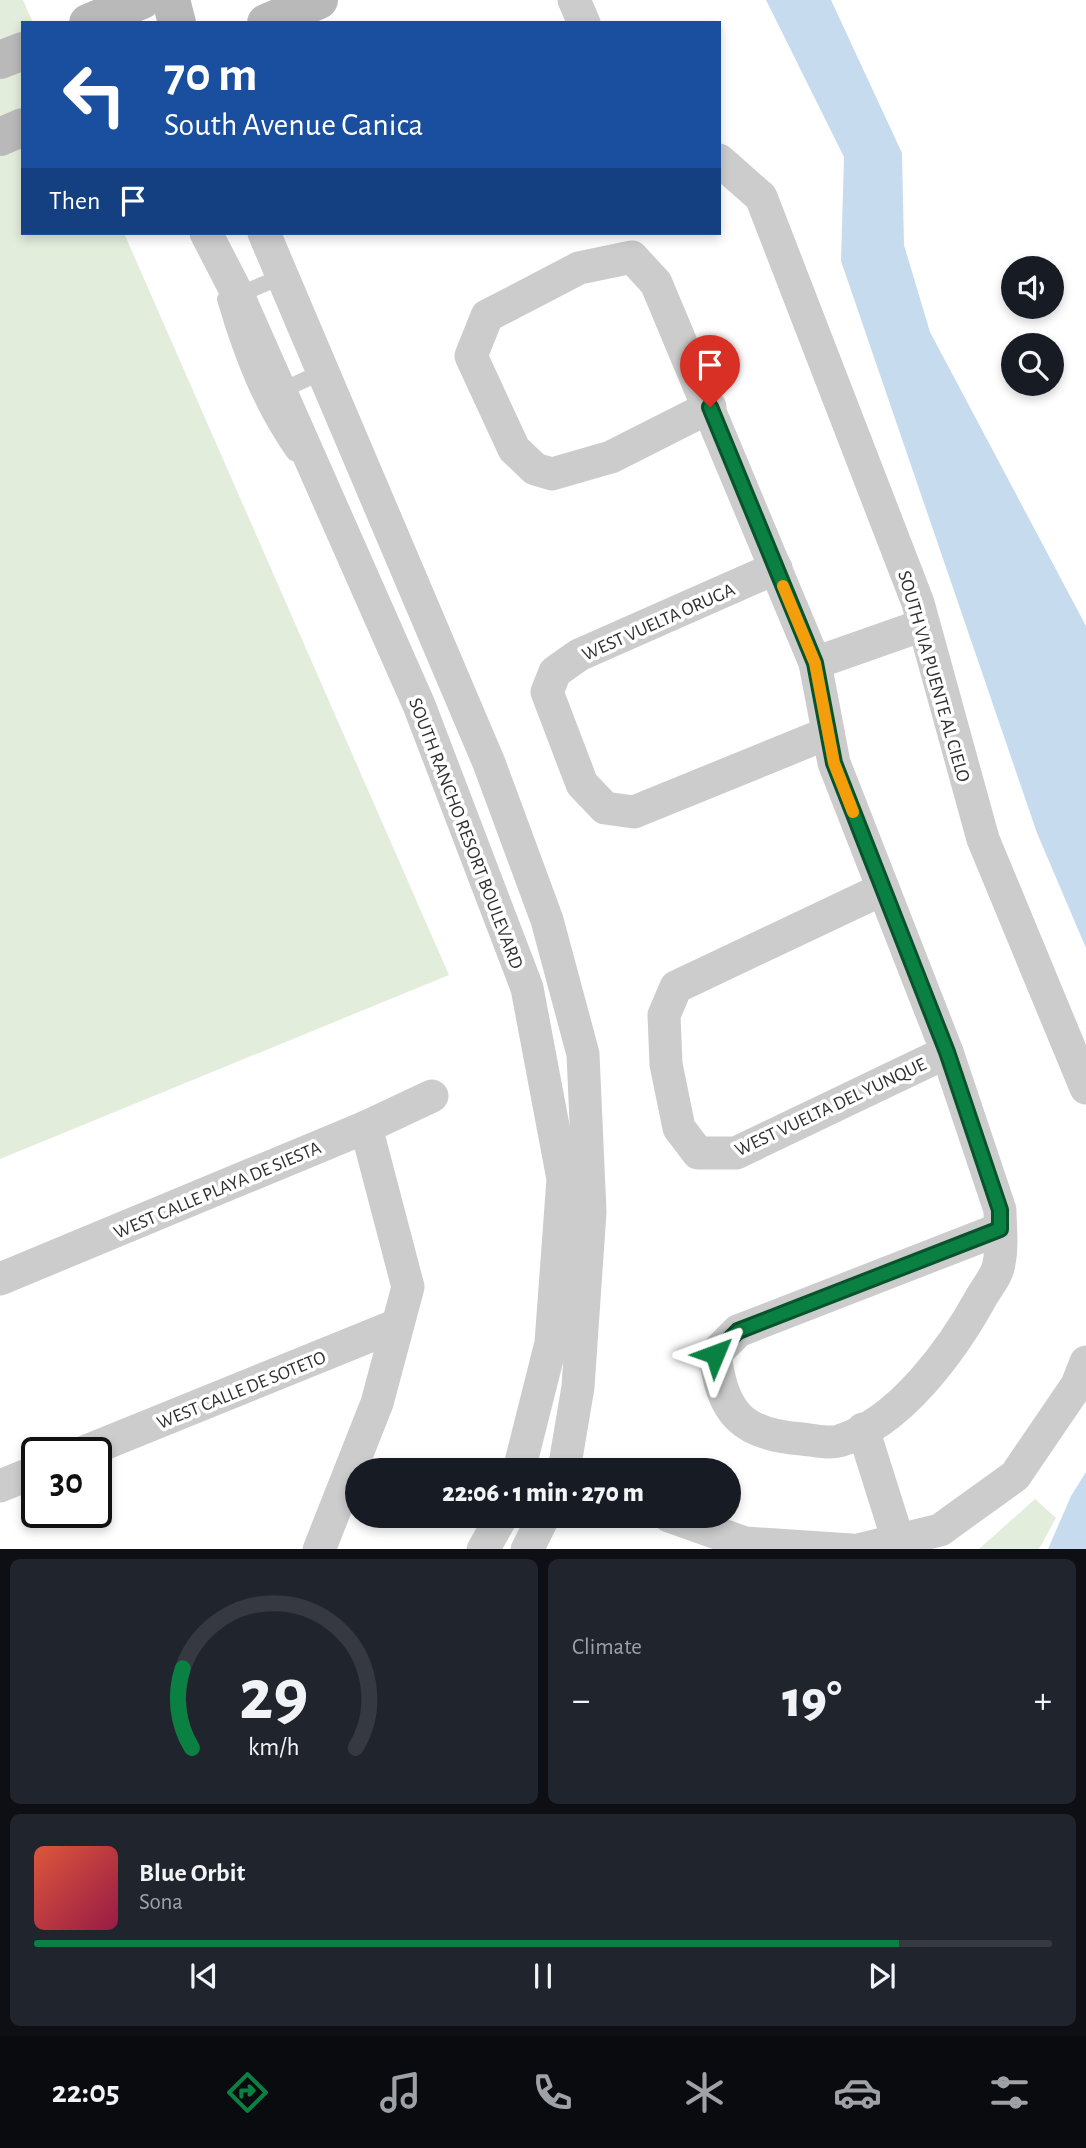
<!DOCTYPE html>
<html lang="en">
<head>
<meta charset="utf-8">
<style>
	body { margin:0; font-family:"Alegreya Sans",sans-serif; background:#20242c; color:#f1f3f6; height:100vh; display:flex; flex-direction:column; font-size:26px; white-space:nowrap }
	* { box-sizing:border-box; margin:0 }
	p { font-size:23px; color:#9ea1a6 }
	.icon { flex:none; width:38px; height:38px; fill:none; stroke:currentColor; stroke-width:2; stroke-linecap:round; stroke-linejoin:round }
	.map { position:relative; height:1549px; overflow:hidden }
	.side { display:flex; flex-direction:column; gap:10px; padding:10px; background:#0d0f14; flex:1 }
	.side>* { flex:none }
	.hud { position:absolute; left:21px; top:21px; width:700px; height:214px; border-radius:0px; box-shadow:0 4px 10px #0003; background:#1a4fa0; color:#fff; overflow:hidden }
	.fabs { position:absolute; left:1001px; top:256px; display:grid; gap:14px }
	.fabs a { display:grid; place-items:center; width:63px; height:63px; border-radius:50%; background:#171b24; box-shadow:0 4px 10px #0003; font-size:35px }
	.speed { position:absolute; left:21px; top:1437px; display:flex; gap:14px; font-size:35px; font-weight:700; text-align:center }
	.speed>* { display:grid; place-content:center; width:91px; height:91px; border-radius:50%; background:#171b24; box-shadow:0 4px 10px #0003; line-height:1 }
	.speed .limit { border:4px solid #111; border-radius:10px; background:#fff; color:#111 }
	.pin { position:absolute; display:grid; place-items:center; width:60px; height:60px; color:#fff; margin:-72px -30px; border-radius:50% 50% 50% 0; rotate:-45deg; box-shadow:0 0 7px #0007 }
	.pin .icon { rotate:45deg }
	.me { position:absolute; width:77px; margin:-38px; rotate:46deg; stroke-linejoin:round; filter:drop-shadow(0 0 5px #0008) }
	.turn { display:flex; align-items:center; gap:24px; height:147px; padding:0 28px; font-size:32px }
	.turn .icon { width:91px; height:91px; stroke-width:2.5 }
	.turn b { display:block; font-size:49px; line-height:60px }
	.then { display:flex; align-items:center; height:66px; padding:0 28px; background:#0003; gap:14px; font-size:26px }
	.big { font-size:52px; font-weight:800; line-height:1.1 }
	.side .widget { flex:1; display:flex; flex-direction:column; justify-content:center; gap:10px; min-width:0; padding:0 24px; border-radius:10px; background:#20242c }
	.side .dial { align-items:center; gap:0 }
	.dial svg { height:182px; overflow:visible; fill:none; stroke:#363941; stroke-width:7; stroke-linecap:round; text-anchor:middle }
	.dial text { fill:#f1f3f6; stroke:none }
	.song { display:flex; align-items:center; gap:21px }
	.cover { width:84px; height:84px; border-radius:10px; background:linear-gradient(135deg,hsl(10 70% 55%),hsl(340 70% 35%)) }
	.played { height:7px; border-radius:4px; background:linear-gradient(90deg,#0b8043 85%,#363941 85%) }
	.keys { display:flex; justify-content:space-around; direction:ltr }
	.heat { display:flex; justify-content:space-between; align-items:center; font-size:38px; direction:ltr }
	.side .tiles { flex:1; display:grid; gap:10px; grid-template-columns:1fr 1fr }
	.widget:last-child { grid-column:span 2 }
	.trip { position:absolute; left:345px; top:1458px; width:396px; height:70px; border-radius:35px; background:#171b24; box-shadow:0 4px 10px #0003; font-weight:800; line-height:70px; text-align:center }
	.dock { display:flex; height:112px; justify-content:space-around; align-items:center; background:#090b0e; color:#9ea1a6 }
	.dock .icon { width:49px; height:49px }
	.dock .selected { color:#0b8043 }
	.dock b { font-size:32px; color:#f1f3f6 }
	.map>svg:first-child { display:block }
	.green { fill:#e3eddc }
	.water { fill:#c7dbee }
	.lines { fill:none; stroke-linecap:round; stroke-linejoin:round }
	.lane { stroke:#ccc; stroke-width:16 }
	.street { stroke:#ccc; stroke-width:33 }
	.secondary { stroke:#b9b9b9; stroke-width:38 }
	.route-casing { stroke:#07532c; stroke-width:18 }
	.route { stroke:#0b8043; stroke-width:12 }
	.slow { stroke:#f59e0b; stroke-width:12 }
	.labels { text-anchor:middle; stroke-width:7; stroke-linejoin:round; paint-order:stroke }
	.street-label { font-size:19px; fill:#2f2f2f; stroke:#fff }
</style>
</head>
<body>
<div class="map">
<svg width="1086" height="1550" viewBox="0 0 1086 1550">
	<rect width="100%" height="100%" fill="#fff"/>
	<g class="green">
		<polygon points="0,0 23,0 33,23 23,23 23,233 124,233 449,975 0,1159"/>
		<polygon points="1035,1499 1056,1518 1039,1549 979,1549"/>
	</g>
	<g class="water">
		<polygon points="766,0 831,0 902,153 904,245 930,332 1086,626 1086,948 1037,833 841,261 844,157"/>
		<polygon points="1086,1472 1086,1549 1048,1549 1071,1496"/>
	</g>
	<g class="lines">
		<g class="lane">
			<polyline points="238,295 283,276"/>
			<path d="M 225,299 C 241,354 261,406 294,453"/>
			<polyline points="278,392 324,371"/>
		</g>
		<g class="street">
			<polyline points="574,0 584,23"/>
			<polyline points="719,160 761,197 918,603 983,839 1086,1088"/>
			<polyline points="206,233 238,295 419,705 527,988 563,1179 551,1343 519,1470"/>
			<polyline points="264,233 489,763 547,920 583,1054 590,1212 578,1387 564,1470"/>
			<path d="M 710,407 L 611,457 L 552,474 L 535,469 L 514,449 L 471,356 L 487,316 L 579,268 L 632,257 L 656,283 L 815,663 L 834,763 L 947,1052 L 1000,1210 C 1000,1227 1003,1246 999,1263 C 998,1274 988,1286 982,1296 C 953,1349 900,1423 839,1441 C 828,1444 813,1440 802,1439 C 741,1435 722,1412 715,1354 L 738,1331 L 1000,1229"/>
			<polyline points="776,568 579,655 555,672 547,692 582,784 605,808 634,812 828,733"/>
			<polyline points="815,663 923,625"/>
			<polyline points="883,889 676,987 664,1015 666,1064 679,1128 698,1153 736,1153 947,1052"/>
			<polyline points="0,1279 366,1127 432,1096"/>
			<polyline points="863,1429 898,1540"/>
			<polyline points="84,1452 397,1325"/>
			<polyline points="0,1486 37,1471"/>
			<polyline points="669,1516 745,1543 851,1550"/>
			<polyline points="319,1550 377,1403 408,1287 366,1127"/>
			<polyline points="483,1550 502,1516"/>
			<polyline points="527,1550 544,1516"/>
			<polyline points="858,1550 940,1530 1015,1476 1077,1385 1086,1362"/>
		</g>
		<g class="secondary">
			<polyline points="171,0 177,23"/>
			<polyline points="88,23 142,0"/>
			<polyline points="266,23 319,0"/>
			<polyline points="0,60 23,51"/>
			<polyline points="0,137 23,127"/>
		</g>
	</g>
	<g class="lines">
		<defs>
			<polyline id="route" points="710,407 815,663 834,763 947,1052 1000,1210 1000,1229 738,1331 715,1354"/>
		</defs>
		<use href="#route" class="route-casing"/>
		<use href="#route" class="route"/>
		<polyline class="slow" points="783,586 815,663 834,763 853,812"/>
	</g>
	<g class="labels">
		<g class="street-label">
			<text transform="translate(658 621) rotate(-24)" y="7">WEST VUELTA ORUGA</text>
			<text transform="translate(935 676) rotate(74)" y="7">SOUTH VIA PUENTE AL CIELO</text>
			<text transform="translate(467 833) rotate(69)" y="7">SOUTH RANCHO RESORT BOULEVARD</text>
			<text transform="translate(830 1106) rotate(-25)" y="7">WEST VUELTA DEL YUNQUE</text>
			<text transform="translate(217 1189) rotate(-23)" y="7">WEST CALLE PLAYA DE SIESTA</text>
			<text transform="translate(241 1389) rotate(-22)" y="7">WEST CALLE DE SOTETO</text>
		</g>
	</g>
</svg>
<div class="fabs">
<a><svg class="icon" aria-label="sound" viewBox="0 0 24 24"><path d="M4 9h4l5-4v14l-5-4H4zM17 9q2 3 0 6"/></svg></a>
<a><svg class="icon" aria-label="search" viewBox="0 0 24 24"><circle cx="10" cy="10" r="6"/><path d="M15 15l6 6"/></svg></a>
</div>
<div class="speed"><div class="limit">30</div></div>
<div class="pin" style="left:710px;top:407px;background:#d93025"><svg class="icon" aria-label="arrive" viewBox="0 0 24 24"><path d="M6 21V4h12l-3 4 3 4H6"/></svg></div>
<svg class="me" style="left:715px;top:1354px" viewBox="-20 -20 40 40"><path d="M0-17L14 15 0 8-14 15z" fill="#0b8043" stroke="#fff" stroke-width="4"/></svg>
<div class="trip">22:06 · 1 min · 270 m</div>
<div class="hud">
<div class="turn"><svg class="icon" aria-label="left" viewBox="0 0 24 24"><path d="M17 20v-9H6M10 6l-5 5 5 5"/></svg><div><b>70 m</b>South Avenue Canica</div></div>
<div class="then">Then<svg class="icon" aria-label="arrive" viewBox="0 0 24 24"><path d="M6 21V4h12l-3 4 3 4H6"/></svg></div>
</div>
</div>
<section class="side">
<div class="tiles">
<div class="widget dial"><svg viewBox="0 0 100 80">
<path d="M14 69A42 42 0 1 1 86 69"/>
<path d="M14 69A42 42 0 0 1 10 34" stroke="#0b8043"/>
<text x="50" y="56" font-size="32" font-weight="700">29</text>
<text x="50" y="72" font-size="11">km/h</text>
</svg></div>
<div class="widget"><p>Climate</p>
<div class="heat"><a>−</a><b class="big">19°</b><a>+</a></div>
</div>
<div class="widget">
<div class="song"><i class="cover"></i><div><b>Blue Orbit</b><p>Sona</p></div></div>
<div class="played"></div>
<div class="keys"><svg class="icon" aria-label="previous" viewBox="0 0 24 24"><path d="M18 5L8 12l10 7zM5 5v14"/></svg><svg class="icon" aria-label="pause" viewBox="0 0 24 24"><path d="M8 5v14M16 5v14"/></svg><svg class="icon" aria-label="next" viewBox="0 0 24 24"><path d="M6 5l10 7-10 7zM19 5v14"/></svg></div>
</div>
</div>
</section>
<nav class="dock">
<b>22:05</b>
<svg class="icon selected" aria-label="directions" viewBox="0 0 24 24"><path d="M12 3l9 9-9 9-9-9zM9 14v-3h6M13 9l2 2-2 2"/></svg>
<svg class="icon" aria-label="music" viewBox="0 0 24 24"><path d="M9 18V5l10-2v13"/><circle cx="6" cy="18" r="3"/><circle cx="16" cy="16" r="3"/></svg>
<svg class="icon" aria-label="phone" viewBox="0 0 24 24"><path d="M5 4h4l2 5-3 2q2 4 5 5l2-3 5 2v4C11 20 4 13 5 4z"/></svg>
<svg class="icon" aria-label="climate" viewBox="0 0 24 24"><path d="M12 3v18M4 7l16 10M4 17L20 7"/></svg>
<svg class="icon" aria-label="car" viewBox="0 0 24 24"><path d="M5 17H2v-5l4-1 3-4h7l3 4 3 1v5h-3M9 17h6M6 11h13"/><circle cx="7" cy="17" r="2"/><circle cx="17" cy="17" r="2"/></svg>
<svg class="icon" aria-label="filters" viewBox="0 0 24 24"><path d="M4 7h16M4 17h16"/><circle cx="9" cy="7" r="2"/><circle cx="15" cy="17" r="2"/></svg>
</nav>
</body>
</html>
